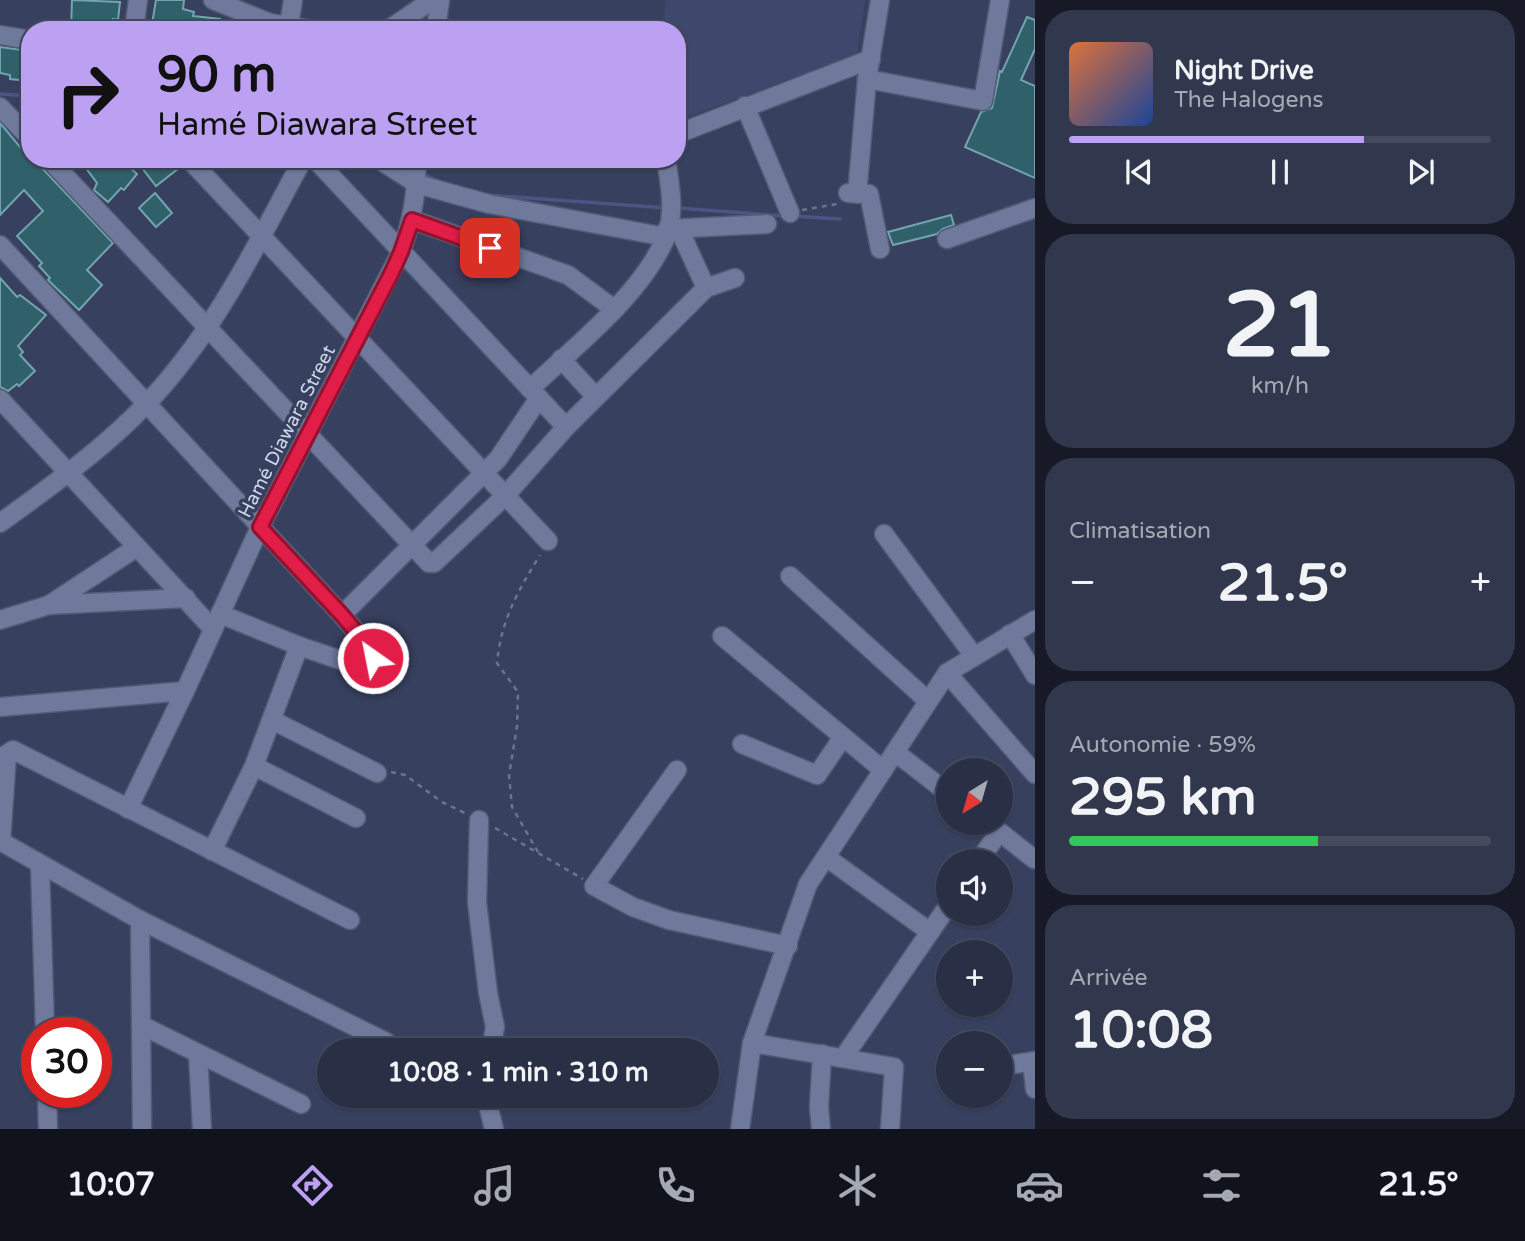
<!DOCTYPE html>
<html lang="fr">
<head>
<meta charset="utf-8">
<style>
	body { margin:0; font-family:"Varela Round",sans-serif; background:#31384d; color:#f1f3f6; height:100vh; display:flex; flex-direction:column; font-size:26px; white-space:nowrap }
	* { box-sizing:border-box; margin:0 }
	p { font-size:23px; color:#a5a9b3 }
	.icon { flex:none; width:38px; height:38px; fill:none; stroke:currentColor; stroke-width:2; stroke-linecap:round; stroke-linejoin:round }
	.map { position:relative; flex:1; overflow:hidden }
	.details { display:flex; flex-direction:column; gap:10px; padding:10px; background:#171a26; width:490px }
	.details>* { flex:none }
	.banner { position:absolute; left:21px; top:21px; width:665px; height:147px; border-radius:28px; box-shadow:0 2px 5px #0004,0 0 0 2px #454b5f; background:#bca0f2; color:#111; overflow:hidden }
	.needle { width:46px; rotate:217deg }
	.controls { position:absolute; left:936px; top:758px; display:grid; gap:14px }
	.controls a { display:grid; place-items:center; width:77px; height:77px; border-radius:50%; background:#293046; box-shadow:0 2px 5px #0004,0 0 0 2px #454b5f; font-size:35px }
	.speed { position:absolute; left:21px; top:1017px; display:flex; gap:14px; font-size:35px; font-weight:700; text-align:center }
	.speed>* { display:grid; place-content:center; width:91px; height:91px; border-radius:50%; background:#293046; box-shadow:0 2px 5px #0004,0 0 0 2px #454b5f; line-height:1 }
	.speed .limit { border:10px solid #d22; background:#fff; color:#111 }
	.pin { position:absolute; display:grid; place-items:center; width:60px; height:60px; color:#fff; margin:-30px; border-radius:14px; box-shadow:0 4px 10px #0006 }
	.me { position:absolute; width:77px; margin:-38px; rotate:327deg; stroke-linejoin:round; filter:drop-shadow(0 0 5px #0008) }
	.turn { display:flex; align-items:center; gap:24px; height:147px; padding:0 21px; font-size:32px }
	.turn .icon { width:91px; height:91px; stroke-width:2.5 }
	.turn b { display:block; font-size:49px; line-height:60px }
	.big { font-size:52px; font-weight:700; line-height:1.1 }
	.details .card { flex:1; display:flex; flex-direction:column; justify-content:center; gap:10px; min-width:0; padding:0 24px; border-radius:28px; background:#31384d }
	.details .dial { align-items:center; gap:0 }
	.dial b { font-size:91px; line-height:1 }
	.song { display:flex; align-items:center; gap:21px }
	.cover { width:84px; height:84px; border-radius:10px; background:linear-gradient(135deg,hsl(20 70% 55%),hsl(220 70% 35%)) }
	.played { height:7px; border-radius:4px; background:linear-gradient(90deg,#bca0f2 70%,#454b5f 70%) }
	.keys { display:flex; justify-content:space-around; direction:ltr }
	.heat { display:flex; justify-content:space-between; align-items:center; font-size:38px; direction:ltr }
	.charge { height:10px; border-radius:5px; background:linear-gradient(90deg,#34c759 59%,#454b5f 0) }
	.trip { position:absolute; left:317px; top:1038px; width:402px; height:70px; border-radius:35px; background:#293046; box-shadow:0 2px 5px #0004,0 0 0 2px #454b5f; font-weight:700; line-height:70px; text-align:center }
	.menu { display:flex; height:112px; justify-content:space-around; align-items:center; background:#10131c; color:#a5a9b3 }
	.menu .icon { width:49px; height:49px }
	.menu .active { color:#bca0f2 }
	.menu b { font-size:32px; color:#f1f3f6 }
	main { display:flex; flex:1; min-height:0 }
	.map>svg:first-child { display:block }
	.built { fill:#3e486d }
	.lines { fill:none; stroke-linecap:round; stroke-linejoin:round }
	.stream { stroke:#4c5483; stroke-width:3.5 }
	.building { fill:#306069; stroke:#73a4ad; stroke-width:2 }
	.minor-casing { stroke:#535b74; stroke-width:21 }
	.path { stroke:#6b748e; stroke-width:2.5; stroke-dasharray:5 5; stroke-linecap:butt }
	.minor { stroke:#6f799b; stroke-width:18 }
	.route-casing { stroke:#92132f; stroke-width:18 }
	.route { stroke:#e11d48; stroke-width:12 }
	.labels { text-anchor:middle; stroke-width:7; stroke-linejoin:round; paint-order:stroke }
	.street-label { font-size:19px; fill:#d0d7ea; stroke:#37405e }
</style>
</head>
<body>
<main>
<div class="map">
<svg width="1035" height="1129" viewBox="0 0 1035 1129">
	<rect width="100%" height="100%" fill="#37405e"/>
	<polygon class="built" points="665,0 865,0 857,54 677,121 677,30 664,30"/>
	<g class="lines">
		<g class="stream">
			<polyline points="0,94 30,96"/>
			<polyline points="423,174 438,181"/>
			<polyline points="486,195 667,208"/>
			<polyline points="678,208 785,216"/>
			<polyline points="793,216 840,219"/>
		</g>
	</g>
	<g class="building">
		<polygon points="72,0 120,2 118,20 113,19 112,30 71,30"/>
		<polygon points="156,0 184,0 183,9 194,12 193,16 220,19 219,30 151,30"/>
		<polygon points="1027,17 1035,20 1035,49 1021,80 1035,86 1035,178 965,147 981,112 992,108 1000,71 1002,72"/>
		<polygon points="0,47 30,51 28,81 10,79 10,75 0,73"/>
		<polygon points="0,123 30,159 38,159 41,167 113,243 87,270 102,285 79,310 48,280 50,278 39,266 42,263 17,236 43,211 24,190 0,215"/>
		<polygon points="79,159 120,159 137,174 124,190 121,188 108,202 94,190 97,183"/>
		<polygon points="135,159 172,159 179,168 156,186"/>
		<polygon points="155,193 172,213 156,227 139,208"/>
		<polygon points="951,215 954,225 943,229 937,234 893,245 888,232"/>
		<polygon points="0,278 17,297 20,295 46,315 18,346 23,352 20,355 35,371 19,386 17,384 8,391 0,387"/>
	</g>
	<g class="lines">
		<defs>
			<g id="minor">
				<polyline points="213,0 270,23 314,30"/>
				<polyline points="289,25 293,0"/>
				<polyline points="134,30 138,0"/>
				<polyline points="388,30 432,0"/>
				<polyline points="436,30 440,0"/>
				<polyline points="0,35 30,40"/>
				<polyline points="867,79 983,101 1000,0"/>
				<polyline points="745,106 790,213"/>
				<polyline points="0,107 30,138"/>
				<polyline points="677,134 871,59"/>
				<polyline points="49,159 429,563 434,563 505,496 566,427 706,288 735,278"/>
				<polyline points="189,159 548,541"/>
				<polyline points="315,159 566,427"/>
				<polyline points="378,159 417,184 489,204 666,237"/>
				<polyline points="848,193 869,194 880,249"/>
				<polyline points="857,194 867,79 880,0"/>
				<polyline points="413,220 568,275 614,309"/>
				<polyline points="667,229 767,224"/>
				<polyline points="679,229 706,288"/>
				<polyline points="947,239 1035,208"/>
				<path d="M 0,245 L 342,615 L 372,651 C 373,660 372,664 364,668 L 299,646 L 220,614"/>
				<polyline points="561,359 596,397"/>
				<path d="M 530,389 C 574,347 641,295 665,239 C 676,214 670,185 666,159"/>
				<polyline points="0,399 213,629"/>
				<path d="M 0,523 C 64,477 131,429 180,365 C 229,303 265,229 303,159"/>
				<polyline points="884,534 974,656"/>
				<polyline points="790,576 928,701"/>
				<polyline points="49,605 137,547"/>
				<polyline points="342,615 498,459 539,398"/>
				<polyline points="0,620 49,605 186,598"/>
				<polyline points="1010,634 1035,675"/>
				<polyline points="722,636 883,770"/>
				<polyline points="947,673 1035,774"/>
				<polyline points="0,707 185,691"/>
				<polyline points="272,720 377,773"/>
				<polyline points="742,744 817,775 843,737"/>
				<polyline points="895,752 948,793"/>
				<polyline points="254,766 356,818"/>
				<polyline points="677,770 594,886 633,907 669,920 788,946"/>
				<path d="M 128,809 L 185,691 L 260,527 L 401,252 C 412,221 418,192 416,159"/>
				<polyline points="479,820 477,902 488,993 495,1027 491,1050"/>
				<polyline points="987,822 1034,859"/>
				<polyline points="0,841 140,920 386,1042"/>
				<polyline points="1,842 7,754 13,750 350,920"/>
				<polyline points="212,851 254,766 299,646"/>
				<polyline points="826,857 930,932"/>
				<polyline points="979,861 999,832"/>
				<polyline points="40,865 45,1032"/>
				<polyline points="140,920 142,1129"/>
				<polyline points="141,1025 301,1104"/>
				<polyline points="752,1043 894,1067 890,1129"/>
				<polyline points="198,1054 202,1129"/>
				<polyline points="843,1058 948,906"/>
				<polyline points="1032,1062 1035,1089"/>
				<polyline points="1001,1066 1035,1061"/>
				<polyline points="47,1092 48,1129"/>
				<polyline points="488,1096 488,1105 494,1129"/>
				<polyline points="740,1129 752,1043 808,884 947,673 1035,620"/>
				<polyline points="821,1129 819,1107 822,1054"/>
			</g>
		</defs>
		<use href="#minor" class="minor-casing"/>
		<g class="path">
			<polyline points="802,210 837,204"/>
			<polyline points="391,772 405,775 442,802 467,814"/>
			<polyline points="495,828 583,879"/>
			<path d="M 538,852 L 512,807 L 509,775 L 517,727 L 518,692 L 497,663 C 501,620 518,591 540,555"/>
		</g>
		<use href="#minor" class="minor"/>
	</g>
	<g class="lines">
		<defs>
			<polyline id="route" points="373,658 372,651 342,615 260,527 391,274 401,252 412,220 490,248"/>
		</defs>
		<use href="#route" class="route-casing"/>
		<use href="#route" class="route"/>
	</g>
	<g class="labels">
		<g class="street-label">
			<text transform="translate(286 431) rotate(-63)" y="7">Hamé Diawara Street</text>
		</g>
	</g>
</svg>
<div class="controls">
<a><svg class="needle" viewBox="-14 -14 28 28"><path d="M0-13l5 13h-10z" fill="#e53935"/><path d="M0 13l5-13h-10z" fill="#a5a9b3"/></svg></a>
<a><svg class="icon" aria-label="sound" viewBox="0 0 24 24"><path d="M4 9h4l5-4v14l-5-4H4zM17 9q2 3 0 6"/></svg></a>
<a>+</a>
<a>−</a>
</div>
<div class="speed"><div class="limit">30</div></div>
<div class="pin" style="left:490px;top:248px;background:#d93025"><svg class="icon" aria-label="arrive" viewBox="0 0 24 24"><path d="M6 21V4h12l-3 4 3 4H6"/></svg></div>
<svg class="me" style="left:373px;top:658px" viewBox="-20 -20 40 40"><circle r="17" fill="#e11d48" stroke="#fff" stroke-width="3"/><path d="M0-11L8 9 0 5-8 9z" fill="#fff"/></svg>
<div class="trip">10:08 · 1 min · 310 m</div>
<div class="banner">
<div class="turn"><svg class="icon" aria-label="right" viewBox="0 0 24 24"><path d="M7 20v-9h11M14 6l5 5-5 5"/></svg><div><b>90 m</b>Hamé Diawara Street</div></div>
</div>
</div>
<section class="details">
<div class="card">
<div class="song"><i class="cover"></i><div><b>Night Drive</b><p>The Halogens</p></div></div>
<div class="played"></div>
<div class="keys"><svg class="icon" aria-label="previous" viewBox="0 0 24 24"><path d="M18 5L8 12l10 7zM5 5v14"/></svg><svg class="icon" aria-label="pause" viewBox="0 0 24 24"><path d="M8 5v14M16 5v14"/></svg><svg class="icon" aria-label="next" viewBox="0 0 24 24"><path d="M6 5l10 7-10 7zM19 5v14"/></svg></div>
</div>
<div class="card dial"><b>21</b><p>km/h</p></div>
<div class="card"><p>Climatisation</p>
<div class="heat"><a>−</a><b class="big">21.5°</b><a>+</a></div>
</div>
<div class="card"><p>Autonomie · 59%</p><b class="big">295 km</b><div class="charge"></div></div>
<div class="card"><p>Arrivée</p><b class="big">10:08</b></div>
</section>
</main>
<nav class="menu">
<b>10:07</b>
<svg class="icon active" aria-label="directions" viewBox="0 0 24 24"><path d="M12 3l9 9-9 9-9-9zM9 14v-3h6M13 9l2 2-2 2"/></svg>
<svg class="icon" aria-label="music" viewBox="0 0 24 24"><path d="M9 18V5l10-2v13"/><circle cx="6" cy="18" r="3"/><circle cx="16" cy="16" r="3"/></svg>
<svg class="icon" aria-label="phone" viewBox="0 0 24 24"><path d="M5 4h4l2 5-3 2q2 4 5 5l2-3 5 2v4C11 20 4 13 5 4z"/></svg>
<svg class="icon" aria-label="climate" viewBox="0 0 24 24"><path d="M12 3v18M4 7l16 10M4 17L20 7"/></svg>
<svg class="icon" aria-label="car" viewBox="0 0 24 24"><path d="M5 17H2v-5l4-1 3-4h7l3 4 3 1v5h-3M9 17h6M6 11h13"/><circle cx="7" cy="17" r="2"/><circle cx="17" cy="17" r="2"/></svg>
<svg class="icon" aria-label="filters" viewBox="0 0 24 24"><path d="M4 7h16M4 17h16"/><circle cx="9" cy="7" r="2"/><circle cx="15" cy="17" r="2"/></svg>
<b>21.5°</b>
</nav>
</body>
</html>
